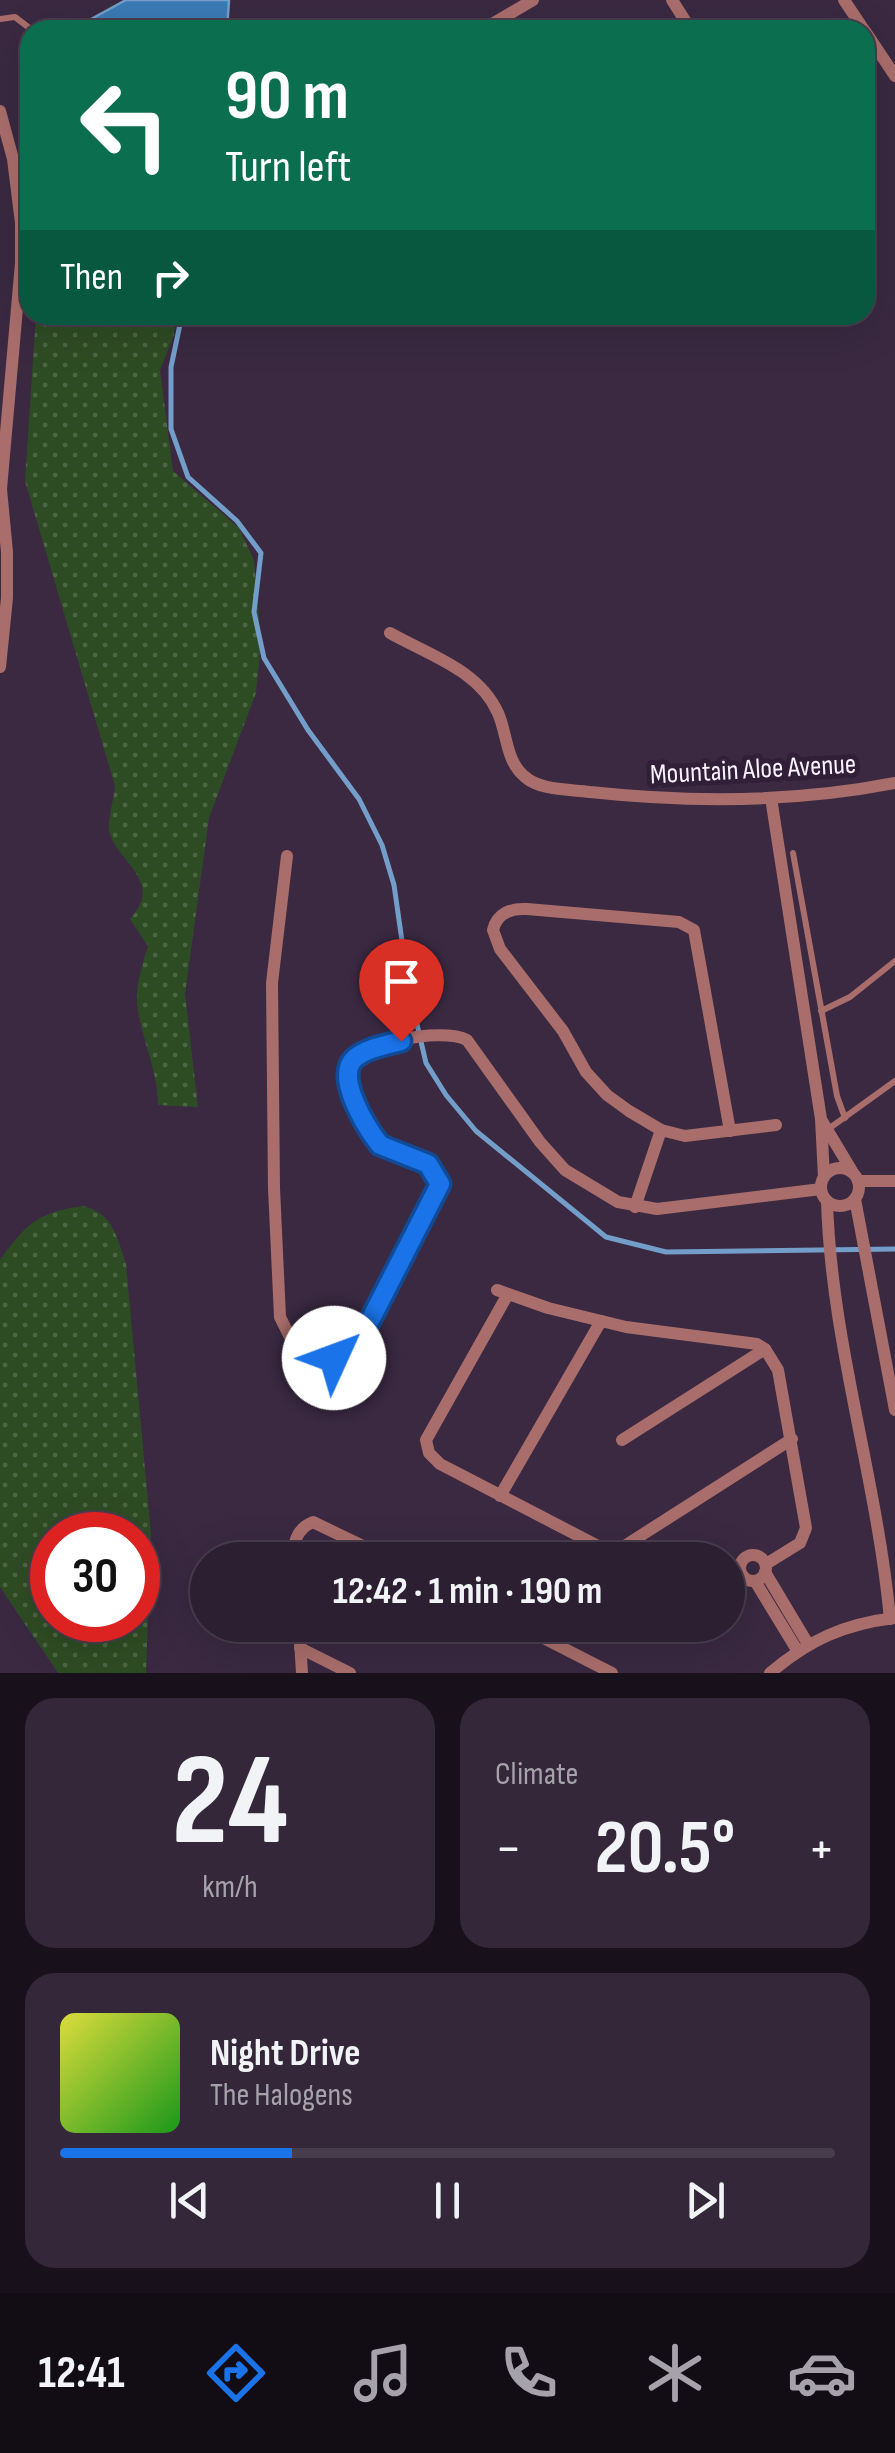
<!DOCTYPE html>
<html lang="en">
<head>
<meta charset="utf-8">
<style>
	body { margin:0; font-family:"Sofia Sans Condensed",sans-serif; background:#342739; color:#f1f3f6; height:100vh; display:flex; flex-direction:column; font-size:38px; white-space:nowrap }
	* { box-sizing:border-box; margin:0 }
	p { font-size:32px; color:#a6a2ab }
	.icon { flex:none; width:55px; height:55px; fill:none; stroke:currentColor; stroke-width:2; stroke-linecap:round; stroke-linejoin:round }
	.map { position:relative; height:1673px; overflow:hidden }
	.sheet { display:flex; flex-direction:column; gap:25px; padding:25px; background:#18111b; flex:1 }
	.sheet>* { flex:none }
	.guide { position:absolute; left:20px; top:20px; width:855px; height:305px; border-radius:30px; box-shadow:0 10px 40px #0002,0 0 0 2px #483d4d; background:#0b6e4f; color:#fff; overflow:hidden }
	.speed { position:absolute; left:30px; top:1512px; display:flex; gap:20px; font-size:50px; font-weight:700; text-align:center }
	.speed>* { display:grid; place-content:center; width:130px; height:130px; border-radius:50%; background:#2c1f31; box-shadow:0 10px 40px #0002,0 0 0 2px #483d4d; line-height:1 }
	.speed .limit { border:15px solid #d22; background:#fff; color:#111 }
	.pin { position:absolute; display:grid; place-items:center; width:85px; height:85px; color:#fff; margin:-102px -42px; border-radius:50% 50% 50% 0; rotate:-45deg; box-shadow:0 0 10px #0007 }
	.pin .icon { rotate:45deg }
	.me { position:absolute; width:110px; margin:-55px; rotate:47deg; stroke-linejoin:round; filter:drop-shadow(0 0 8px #0008) }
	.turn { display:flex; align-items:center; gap:35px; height:210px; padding:0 40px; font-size:45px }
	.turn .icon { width:130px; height:130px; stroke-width:2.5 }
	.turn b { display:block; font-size:70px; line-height:85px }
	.then { display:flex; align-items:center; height:95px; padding:0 40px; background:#0003; gap:20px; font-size:38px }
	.big { font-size:75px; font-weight:700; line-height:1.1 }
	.sheet .widget { flex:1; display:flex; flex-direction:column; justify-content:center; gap:15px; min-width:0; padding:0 35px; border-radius:30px; background:#342739 }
	.sheet .dial { align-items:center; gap:0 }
	.dial b { font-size:130px; line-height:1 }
	.song { display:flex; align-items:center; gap:30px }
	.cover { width:120px; height:120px; border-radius:15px; background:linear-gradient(135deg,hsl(60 70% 55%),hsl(120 70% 35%)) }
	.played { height:10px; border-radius:5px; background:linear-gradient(90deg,#1a73e8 30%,#483d4d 30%) }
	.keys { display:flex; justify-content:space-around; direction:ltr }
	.heat { display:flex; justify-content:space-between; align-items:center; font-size:55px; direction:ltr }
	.sheet .tiles { flex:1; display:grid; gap:25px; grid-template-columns:1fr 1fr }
	.widget:last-child { grid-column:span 2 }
	.trip { position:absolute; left:190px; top:1542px; width:555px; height:100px; border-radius:50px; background:#2c1f31; box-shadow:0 10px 40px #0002,0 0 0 2px #483d4d; font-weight:700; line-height:100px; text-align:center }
	.menu { display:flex; height:160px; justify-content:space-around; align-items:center; background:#120c14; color:#a6a2ab }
	.menu .icon { width:70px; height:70px }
	.menu .selected { color:#1a73e8 }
	.menu b { font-size:45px; color:#f1f3f6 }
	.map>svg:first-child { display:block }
	.grass { fill:url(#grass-dots); fill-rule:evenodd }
	.water { fill:#3b7ab4; stroke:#749eca; stroke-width:2.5 }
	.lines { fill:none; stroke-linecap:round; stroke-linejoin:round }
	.stream { stroke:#749eca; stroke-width:5 }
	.lane { stroke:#a96e6b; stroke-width:6 }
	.street { stroke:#a96e6b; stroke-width:12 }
	.route-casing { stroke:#114b97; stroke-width:25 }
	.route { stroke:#1a73e8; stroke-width:18 }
	.labels { text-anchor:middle; stroke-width:10; stroke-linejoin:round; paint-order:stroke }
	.street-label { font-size:28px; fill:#faf1fe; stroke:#301f37 }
</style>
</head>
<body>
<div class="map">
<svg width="895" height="1673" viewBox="0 0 895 1673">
	<defs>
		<pattern id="grass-dots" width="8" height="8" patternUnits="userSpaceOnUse" patternTransform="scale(2.5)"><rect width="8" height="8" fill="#2e4c24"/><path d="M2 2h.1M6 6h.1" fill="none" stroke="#4d6645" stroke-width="1.8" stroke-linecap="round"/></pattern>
	</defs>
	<rect width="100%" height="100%" fill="#3a2941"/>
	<g class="grass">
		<path d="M 36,315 L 176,315 L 174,335 L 160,370 L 173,471 L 239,528 L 254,560 L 261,643 L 256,693 L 209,818 L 185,994 L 198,1107 L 158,1105 C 158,1071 143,1043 138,1010 C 134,989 142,966 148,946 L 130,919 C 168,878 108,858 109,826 C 109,814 114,798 115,786 L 25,481 Z"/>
		<path d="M 83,1206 C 113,1213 117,1237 126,1264 L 151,1534 L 146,1673 L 58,1673 L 0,1587 L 0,1260 C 26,1224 38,1212 83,1206 ZM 138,1535 L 138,1620 L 52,1620 L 52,1535 Z"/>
	</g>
	<polygon class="water" points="126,0 229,0 227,30 71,30"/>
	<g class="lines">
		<polyline class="stream" points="182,315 171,367 171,429 188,477 237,521 261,553 254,612 264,658 308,730 359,799 382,845 394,885 409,990 426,1063 446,1095 476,1131 606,1237 666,1252 895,1249"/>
		<g class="lane">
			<polyline points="0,19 15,17 32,30"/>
			<polyline points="793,853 837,1096 845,1118"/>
			<polyline points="821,1011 850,997 895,961"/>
			<polyline points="827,1130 895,1081"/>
		</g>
		<g class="street">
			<polyline points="672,0 691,30"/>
			<polyline points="844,0 864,30"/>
			<polyline points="482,30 533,0"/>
			<polyline points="865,31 895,76"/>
			<polyline points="0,111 13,159 21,223 21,263 1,489 7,552 7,598 0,667"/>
			<path d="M 390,633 C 429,655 479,670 498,713 C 507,733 506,761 524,776 C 540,791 569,789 590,792 C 693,803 793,803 895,783"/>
			<polyline points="771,798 821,1119 824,1177"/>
			<path d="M 287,856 L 272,983 L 274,1188 L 280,1317 L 292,1341 L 322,1355 L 341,1357 L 350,1354 L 358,1344 L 437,1193 C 447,1155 400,1160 380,1145 C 369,1131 345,1090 347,1074 C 351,1042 443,1027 467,1040 L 540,1142 L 565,1170 L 618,1202 L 657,1209 L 821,1189"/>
			<polyline points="822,1121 852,1171"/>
			<path d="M 730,1131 L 694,930 L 679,922 L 527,909 C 511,908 497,913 493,930 L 500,949 L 563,1031 L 586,1072 L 607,1095 L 629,1111 L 661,1130 L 685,1136 L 776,1125"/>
			<circle cx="840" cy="1187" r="19"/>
			<polyline points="858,1181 895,1181"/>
			<polyline points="855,1199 895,1410"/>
			<path d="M 827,1201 C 831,1342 877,1478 890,1619"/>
			<polyline points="635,1207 661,1130"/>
			<polyline points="497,1290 548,1308 626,1327 757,1344 765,1349 778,1370 806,1528 800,1543 766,1564"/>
			<polyline points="508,1294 426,1440 429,1453 440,1464 625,1560"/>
			<polyline points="622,1440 765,1349"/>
			<polyline points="500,1496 601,1321"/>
			<polyline points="612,1554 792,1439"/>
			<circle cx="753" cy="1568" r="13"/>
			<path d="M 294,1560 C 293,1543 296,1529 313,1522 L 392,1560"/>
			<polyline points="765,1572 808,1644"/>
			<polyline points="755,1581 797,1650"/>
			<polyline points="728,1587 743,1576"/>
			<polyline points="299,1625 302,1673"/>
			<polyline points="518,1625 612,1673"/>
			<polyline points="300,1648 350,1673"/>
			<path d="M 770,1673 C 809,1640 844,1624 895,1618"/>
		</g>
	</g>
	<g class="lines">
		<defs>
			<path id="route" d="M 334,1358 L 350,1354 L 358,1344 L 440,1184 L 428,1164 L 380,1145 C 366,1127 334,1076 355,1058 C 367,1048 386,1045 401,1041"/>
		</defs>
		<use href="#route" class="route-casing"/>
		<use href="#route" class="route"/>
	</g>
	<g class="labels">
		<g class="street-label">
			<text transform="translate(753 768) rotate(-3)" y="10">Mountain Aloe Avenue</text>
		</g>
	</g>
</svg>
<div class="speed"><div class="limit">30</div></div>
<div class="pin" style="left:401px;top:1041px;background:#d93025"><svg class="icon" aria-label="arrive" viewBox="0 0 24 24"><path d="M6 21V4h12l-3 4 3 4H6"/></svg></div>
<svg class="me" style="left:334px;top:1358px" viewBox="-20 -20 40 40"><circle r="19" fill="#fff"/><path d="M0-13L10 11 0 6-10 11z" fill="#1a73e8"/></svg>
<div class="trip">12:42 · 1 min · 190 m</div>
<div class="guide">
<div class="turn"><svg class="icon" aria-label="left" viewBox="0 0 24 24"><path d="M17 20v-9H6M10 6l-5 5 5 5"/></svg><div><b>90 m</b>Turn left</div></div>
<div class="then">Then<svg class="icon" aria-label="right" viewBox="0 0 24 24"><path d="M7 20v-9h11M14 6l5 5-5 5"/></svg></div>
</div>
</div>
<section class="sheet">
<div class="tiles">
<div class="widget dial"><b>24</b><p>km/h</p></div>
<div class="widget"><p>Climate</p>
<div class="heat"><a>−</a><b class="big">20.5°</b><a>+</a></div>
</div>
<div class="widget">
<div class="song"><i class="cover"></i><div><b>Night Drive</b><p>The Halogens</p></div></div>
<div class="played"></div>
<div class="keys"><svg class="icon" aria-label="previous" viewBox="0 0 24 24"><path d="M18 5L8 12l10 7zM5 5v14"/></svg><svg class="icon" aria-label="pause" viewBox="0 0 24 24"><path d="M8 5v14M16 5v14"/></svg><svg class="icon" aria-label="next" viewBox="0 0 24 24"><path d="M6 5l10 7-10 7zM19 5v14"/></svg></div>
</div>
</div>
</section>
<nav class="menu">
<b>12:41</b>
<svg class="icon selected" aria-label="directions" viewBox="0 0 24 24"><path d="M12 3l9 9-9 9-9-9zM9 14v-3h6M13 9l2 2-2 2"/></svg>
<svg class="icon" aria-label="music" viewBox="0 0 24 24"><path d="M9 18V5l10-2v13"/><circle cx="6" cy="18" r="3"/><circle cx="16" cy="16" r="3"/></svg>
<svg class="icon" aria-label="phone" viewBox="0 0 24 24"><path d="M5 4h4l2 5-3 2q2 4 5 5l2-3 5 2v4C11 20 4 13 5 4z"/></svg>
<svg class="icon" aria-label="climate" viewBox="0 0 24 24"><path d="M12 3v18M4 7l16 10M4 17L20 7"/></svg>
<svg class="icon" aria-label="car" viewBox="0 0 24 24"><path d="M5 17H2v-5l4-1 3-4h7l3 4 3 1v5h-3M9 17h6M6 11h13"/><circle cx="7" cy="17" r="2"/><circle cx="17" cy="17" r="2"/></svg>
</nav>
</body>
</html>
